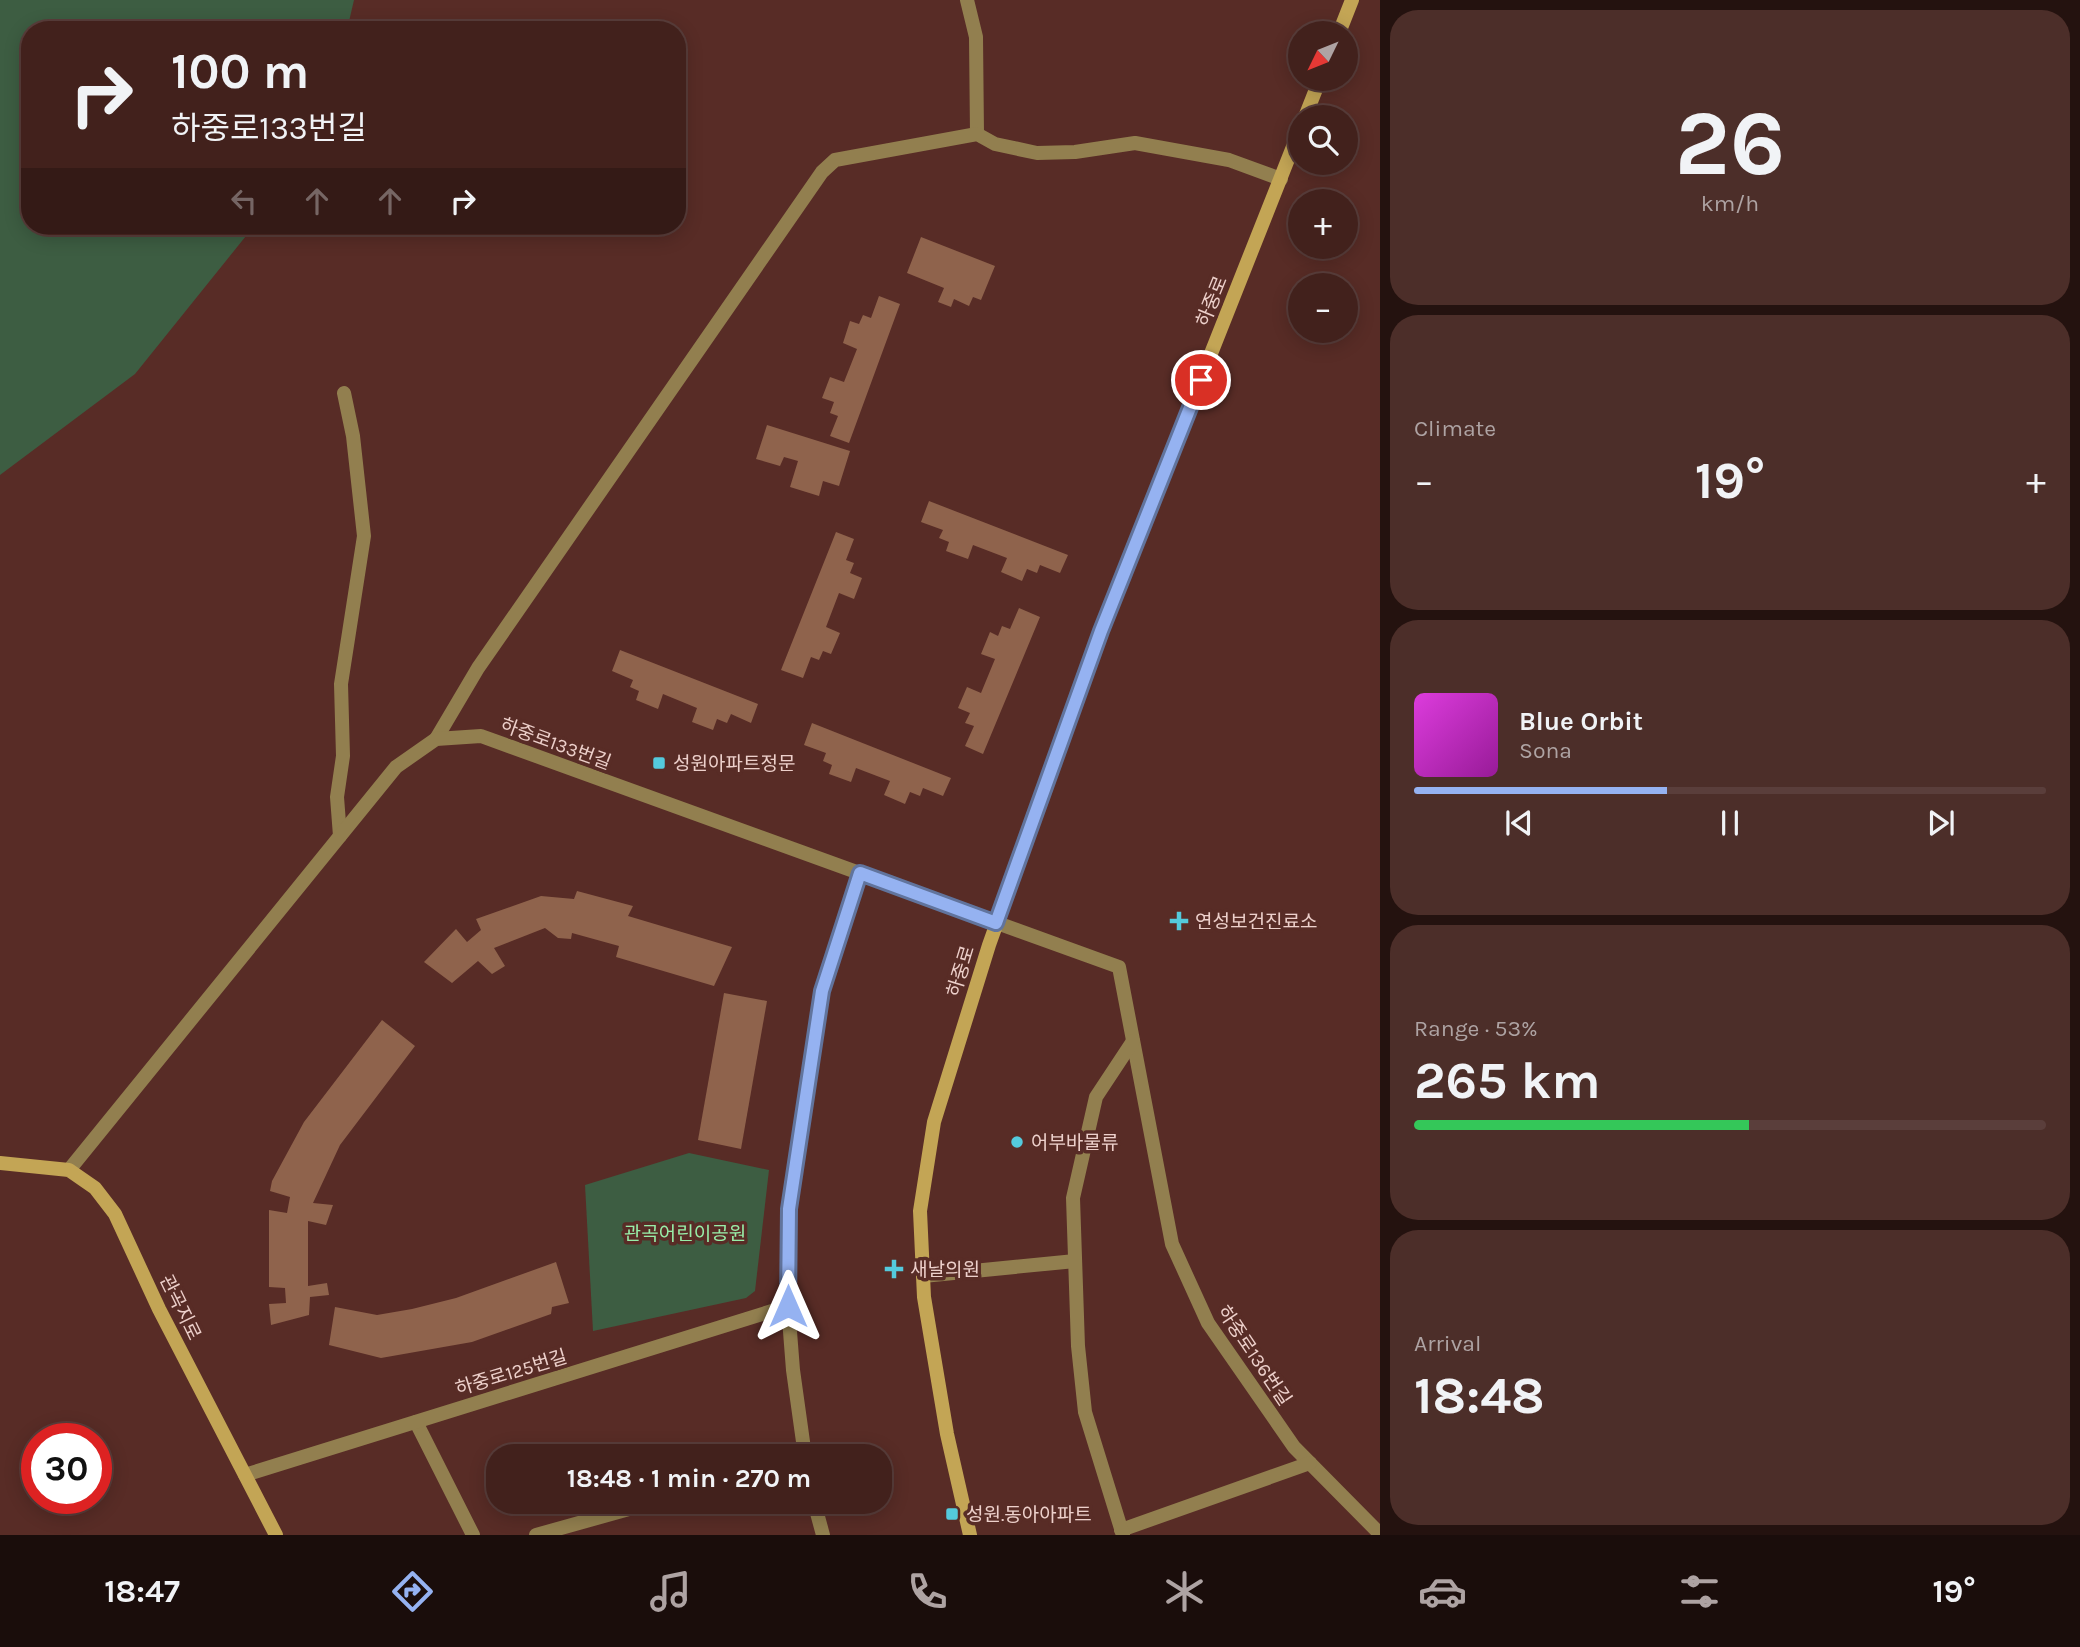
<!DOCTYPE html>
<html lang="en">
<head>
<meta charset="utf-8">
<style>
	body { margin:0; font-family:Karla,"Noto Sans KR",sans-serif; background:#4c2e29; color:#f1f3f6; height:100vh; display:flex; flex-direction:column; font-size:26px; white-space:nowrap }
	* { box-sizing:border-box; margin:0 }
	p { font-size:23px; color:#aea3a3 }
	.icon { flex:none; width:38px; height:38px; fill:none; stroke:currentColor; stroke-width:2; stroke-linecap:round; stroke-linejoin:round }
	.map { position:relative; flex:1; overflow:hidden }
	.panel { display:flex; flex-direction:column; gap:10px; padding:10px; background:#24120f; width:700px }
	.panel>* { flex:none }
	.banner { position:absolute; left:21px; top:21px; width:665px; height:214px; border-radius:28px; box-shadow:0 4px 18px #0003,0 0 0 2px #5a3e3b; background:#42211c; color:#f1f3f6; overflow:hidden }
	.needle { width:46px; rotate:227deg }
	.buttons { position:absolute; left:1288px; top:21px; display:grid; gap:14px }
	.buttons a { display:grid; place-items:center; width:70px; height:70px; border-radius:50%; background:#42211c; box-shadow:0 4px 18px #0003,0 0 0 2px #5a3e3b; font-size:35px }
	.speed { position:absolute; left:21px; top:1423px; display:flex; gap:14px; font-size:35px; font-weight:700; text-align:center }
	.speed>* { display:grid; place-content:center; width:91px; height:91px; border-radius:50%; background:#42211c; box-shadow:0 4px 18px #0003,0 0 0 2px #5a3e3b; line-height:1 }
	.speed .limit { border:10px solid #d22; background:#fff; color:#111 }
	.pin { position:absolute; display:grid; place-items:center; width:60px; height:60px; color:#fff; margin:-30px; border:4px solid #fff; border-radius:50%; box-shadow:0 2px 7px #0007 }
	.me { position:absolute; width:77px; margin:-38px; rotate:0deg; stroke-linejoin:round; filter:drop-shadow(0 0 5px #0008) }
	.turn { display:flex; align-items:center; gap:24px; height:147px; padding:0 35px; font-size:32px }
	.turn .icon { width:91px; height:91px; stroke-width:2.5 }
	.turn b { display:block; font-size:49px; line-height:60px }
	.lanes { display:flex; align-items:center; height:66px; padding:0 35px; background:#0003; justify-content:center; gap:35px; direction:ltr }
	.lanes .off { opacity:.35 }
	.big { font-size:52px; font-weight:700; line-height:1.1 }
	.panel .widget { flex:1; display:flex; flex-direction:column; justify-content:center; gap:10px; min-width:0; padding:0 24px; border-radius:28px; background:#4c2e29 }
	.panel .dial { align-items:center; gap:0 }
	.dial b { font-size:91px; line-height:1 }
	.song { display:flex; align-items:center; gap:21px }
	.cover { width:84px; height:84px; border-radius:10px; background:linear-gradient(135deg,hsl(300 70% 55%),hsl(300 70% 35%)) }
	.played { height:7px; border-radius:4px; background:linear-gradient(90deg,#95b2f1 40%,#5a3e3b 40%) }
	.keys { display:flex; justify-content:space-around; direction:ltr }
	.heat { display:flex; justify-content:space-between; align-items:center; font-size:38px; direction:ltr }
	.charge { height:10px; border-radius:5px; background:linear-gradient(90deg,#34c759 53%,#5a3e3b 0) }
	.trip { position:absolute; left:486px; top:1444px; width:406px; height:70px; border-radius:28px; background:#42211c; box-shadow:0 4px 18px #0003,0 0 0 2px #5a3e3b; font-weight:700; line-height:70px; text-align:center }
	.dock { display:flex; height:112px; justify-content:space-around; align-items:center; background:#1a0d0b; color:#aea3a3 }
	.dock .icon { width:49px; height:49px }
	.dock .current { color:#95b2f1 }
	.dock b { font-size:32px; color:#f1f3f6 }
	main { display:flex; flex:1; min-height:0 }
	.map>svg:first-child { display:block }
	.green { fill:#3d5d42 }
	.building { fill:#8f634c }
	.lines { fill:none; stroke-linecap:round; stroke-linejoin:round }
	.lane { stroke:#927f4f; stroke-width:14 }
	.street { stroke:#927f4f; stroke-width:14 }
	.secondary { stroke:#c3a555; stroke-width:14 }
	.route-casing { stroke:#61749d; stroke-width:18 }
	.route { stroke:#95b2f1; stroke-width:12 }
	.poi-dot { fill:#54cadc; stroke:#582c26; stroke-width:2.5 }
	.labels { text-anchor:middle; stroke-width:7; stroke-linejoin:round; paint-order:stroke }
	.street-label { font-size:19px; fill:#edd0cb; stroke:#582c26 }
	.poi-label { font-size:19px; fill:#edd0cb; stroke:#582c26; text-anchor:start }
	.park-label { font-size:19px; fill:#98eda8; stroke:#582c26 }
</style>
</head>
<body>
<main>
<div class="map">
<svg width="1380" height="1535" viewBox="0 0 1380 1535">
	<rect width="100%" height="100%" fill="#582c26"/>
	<g class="green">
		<polygon points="0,0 354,0 347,30 30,30 30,226 254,226 135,374 0,475"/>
		<polygon points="689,1153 769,1170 755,1291 746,1298 593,1331 585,1185"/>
	</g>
	<g class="building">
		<polygon points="921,237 995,266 981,300 973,297 969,306 954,299 951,307 938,302 944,288 907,273"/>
		<polygon points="879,296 900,304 849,443 830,436 838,416 830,413 834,402 822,398 830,377 844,382 857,349 843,343 850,321 859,324 863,315 871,318"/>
		<polygon points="767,425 850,451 839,486 823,481 819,496 790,487 798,461 784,457 780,466 756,459"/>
		<polygon points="929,501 1068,555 1060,573 1040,565 1037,573 1027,569 1022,581 1001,572 1007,558 973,545 968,559 946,551 949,542 939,538 943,530 921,522"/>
		<polygon points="836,532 854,539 846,560 854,563 850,573 862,578 854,599 839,593 826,627 840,633 831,654 823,651 819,660 811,657 803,678 781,670"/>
		<polygon points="1019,608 1040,617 983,754 965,746 974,726 965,723 970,713 958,708 967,687 981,693 995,659 981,654 990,632 998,636 1002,626 1010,629"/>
		<polygon points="620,650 758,704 751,723 731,714 727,723 717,719 713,730 692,722 697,708 663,694 658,709 636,700 639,691 630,687 633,680 612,671"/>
		<polygon points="812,723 951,778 943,796 923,788 920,796 910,792 905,804 884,795 890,781 856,768 851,782 829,774 832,765 823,761 826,753 804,745"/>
		<polygon points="577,891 633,906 628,916 732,947 714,986 616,957 619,946 572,933 571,939 558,938 545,928 494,948 505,966 492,974 478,961 452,983 424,962 456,929 467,942 481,930 476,919 541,896 574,899"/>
		<polygon points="724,993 767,1001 741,1149 698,1140"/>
		<polygon points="382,1020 415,1046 340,1145 313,1203 333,1205 326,1225 308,1221 308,1286 327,1283 329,1295 310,1297 309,1315 271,1325 269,1304 286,1303 285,1288 269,1287 269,1210 287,1213 290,1197 270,1191 272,1181 304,1122"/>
		<polygon points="556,1262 569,1303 552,1307 551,1314 472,1342 381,1358 329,1345 335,1307 377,1315 412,1309 456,1298"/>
	</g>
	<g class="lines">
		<polyline class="lane" points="340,836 337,797 343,756 341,684 364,536 353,436 344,393"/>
		<g class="street">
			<polyline points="967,0 976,37 977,134"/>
			<polyline points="436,739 478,668 822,172 835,160 977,134 995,144 1037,153 1075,152 1135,143 1229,160 1281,179"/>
			<polyline points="69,1170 396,767 436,739 481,736 1119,967 1172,1244 1208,1323 1294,1447 1380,1534"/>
			<polyline points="923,1276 1075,1261"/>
			<polyline points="416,1422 473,1535"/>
			<polyline points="805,1456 793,1370 788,1306 789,1209 822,991 860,873"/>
			<polyline points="245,1475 788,1306"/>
			<polyline points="814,1502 823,1535"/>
			<polyline points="1121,1530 1310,1463"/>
			<polyline points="536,1535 654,1502"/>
			<polyline points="1123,1535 1085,1412 1078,1346 1073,1198 1096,1097 1133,1041"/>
		</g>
		<g class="secondary">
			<polyline points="1339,33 1352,0"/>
			<polyline points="1305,117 1320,79"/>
			<polyline points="0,1163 69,1170 95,1188 115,1214 159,1309 276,1535"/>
			<polyline points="970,1535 947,1434 924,1297 920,1211 934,1122 989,945 1101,631 1300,129"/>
		</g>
	</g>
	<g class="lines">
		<defs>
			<polyline id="route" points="788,1306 789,1209 822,991 860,873 996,923 1101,631 1201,380"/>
		</defs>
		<use href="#route" class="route-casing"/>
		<use href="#route" class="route"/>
	</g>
	<g class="poi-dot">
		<rect x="652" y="756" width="14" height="14" rx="3.5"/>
		<path d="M1175.5 910.5h7v7h7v7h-7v7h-7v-7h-7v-7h7z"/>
		<circle cx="1017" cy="1142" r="7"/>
		<path d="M890.5 1258.5h7v7h7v7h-7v7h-7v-7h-7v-7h7z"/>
		<rect x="945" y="1507" width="14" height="14" rx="3.5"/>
	</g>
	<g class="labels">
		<g class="street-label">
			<text transform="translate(1211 301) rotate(-68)" y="7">하중로</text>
			<text transform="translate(556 743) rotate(20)" y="7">하중로133번길</text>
			<text transform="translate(960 971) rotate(-73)" y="7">하중로</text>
			<text transform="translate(181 1307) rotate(64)" y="7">관곡지로</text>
			<text transform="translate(1255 1355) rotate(56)" y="7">하중로136번길</text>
			<text transform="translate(511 1372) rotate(-17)" y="7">하중로125번길</text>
		</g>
		<g class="poi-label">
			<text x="673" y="770">성원아파트정문</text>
			<text x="1195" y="928">연성보건진료소</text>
			<text x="1031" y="1149">어부바물류</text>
			<text x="910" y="1276">새날의원</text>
			<text x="966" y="1521">성원.동아아파트</text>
		</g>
		<g class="park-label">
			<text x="685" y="1240">관곡어린이공원</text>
		</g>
	</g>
</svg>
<div class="buttons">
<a><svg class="needle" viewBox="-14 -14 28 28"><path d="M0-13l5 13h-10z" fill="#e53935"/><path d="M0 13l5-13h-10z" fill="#aea3a3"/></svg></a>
<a><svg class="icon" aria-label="search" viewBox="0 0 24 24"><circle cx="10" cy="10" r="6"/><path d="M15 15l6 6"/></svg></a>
<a>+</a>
<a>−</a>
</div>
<div class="speed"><div class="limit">30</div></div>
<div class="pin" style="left:1201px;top:380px;background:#d93025"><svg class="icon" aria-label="arrive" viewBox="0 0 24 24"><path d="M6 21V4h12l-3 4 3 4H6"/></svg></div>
<svg class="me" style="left:788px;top:1306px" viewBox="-20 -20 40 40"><path d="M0-17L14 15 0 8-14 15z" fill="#95b2f1" stroke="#fff" stroke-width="4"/></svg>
<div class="trip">18:48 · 1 min · 270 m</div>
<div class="banner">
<div class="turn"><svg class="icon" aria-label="right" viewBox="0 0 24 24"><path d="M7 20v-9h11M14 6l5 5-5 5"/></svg><div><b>100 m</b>하중로133번길</div></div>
<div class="lanes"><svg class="icon off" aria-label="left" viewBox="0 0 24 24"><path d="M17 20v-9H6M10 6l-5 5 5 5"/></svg><svg class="icon off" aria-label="ahead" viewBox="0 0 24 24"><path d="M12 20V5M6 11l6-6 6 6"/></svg><svg class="icon off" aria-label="ahead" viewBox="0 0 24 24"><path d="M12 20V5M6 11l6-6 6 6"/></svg><svg class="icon" aria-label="right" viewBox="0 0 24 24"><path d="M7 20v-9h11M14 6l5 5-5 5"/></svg></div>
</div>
</div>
<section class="panel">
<div class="widget dial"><b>26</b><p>km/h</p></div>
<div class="widget"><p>Climate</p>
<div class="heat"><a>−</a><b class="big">19°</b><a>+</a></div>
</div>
<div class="widget">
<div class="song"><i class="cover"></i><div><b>Blue Orbit</b><p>Sona</p></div></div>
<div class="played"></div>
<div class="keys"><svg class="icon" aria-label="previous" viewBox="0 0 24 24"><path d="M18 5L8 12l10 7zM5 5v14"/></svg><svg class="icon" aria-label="pause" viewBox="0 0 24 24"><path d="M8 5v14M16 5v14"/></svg><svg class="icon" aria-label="next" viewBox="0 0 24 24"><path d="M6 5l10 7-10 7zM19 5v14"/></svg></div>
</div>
<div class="widget"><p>Range · 53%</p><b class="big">265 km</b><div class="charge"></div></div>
<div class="widget"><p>Arrival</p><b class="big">18:48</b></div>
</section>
</main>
<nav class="dock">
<b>18:47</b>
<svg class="icon current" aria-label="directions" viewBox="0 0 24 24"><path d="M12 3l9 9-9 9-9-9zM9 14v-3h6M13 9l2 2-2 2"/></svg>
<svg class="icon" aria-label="music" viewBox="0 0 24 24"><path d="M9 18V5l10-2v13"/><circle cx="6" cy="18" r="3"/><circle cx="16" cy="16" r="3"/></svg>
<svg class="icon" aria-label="phone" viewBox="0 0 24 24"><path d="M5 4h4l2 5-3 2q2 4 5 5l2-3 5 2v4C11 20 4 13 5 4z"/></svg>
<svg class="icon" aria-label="climate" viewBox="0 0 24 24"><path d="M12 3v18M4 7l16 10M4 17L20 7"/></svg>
<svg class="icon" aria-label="car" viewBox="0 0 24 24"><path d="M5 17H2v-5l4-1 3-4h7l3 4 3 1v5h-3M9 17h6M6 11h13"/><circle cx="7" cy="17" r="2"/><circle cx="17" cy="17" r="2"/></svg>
<svg class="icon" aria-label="filters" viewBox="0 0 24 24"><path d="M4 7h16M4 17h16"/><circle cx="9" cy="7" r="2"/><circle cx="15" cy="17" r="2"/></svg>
<b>19°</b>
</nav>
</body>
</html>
